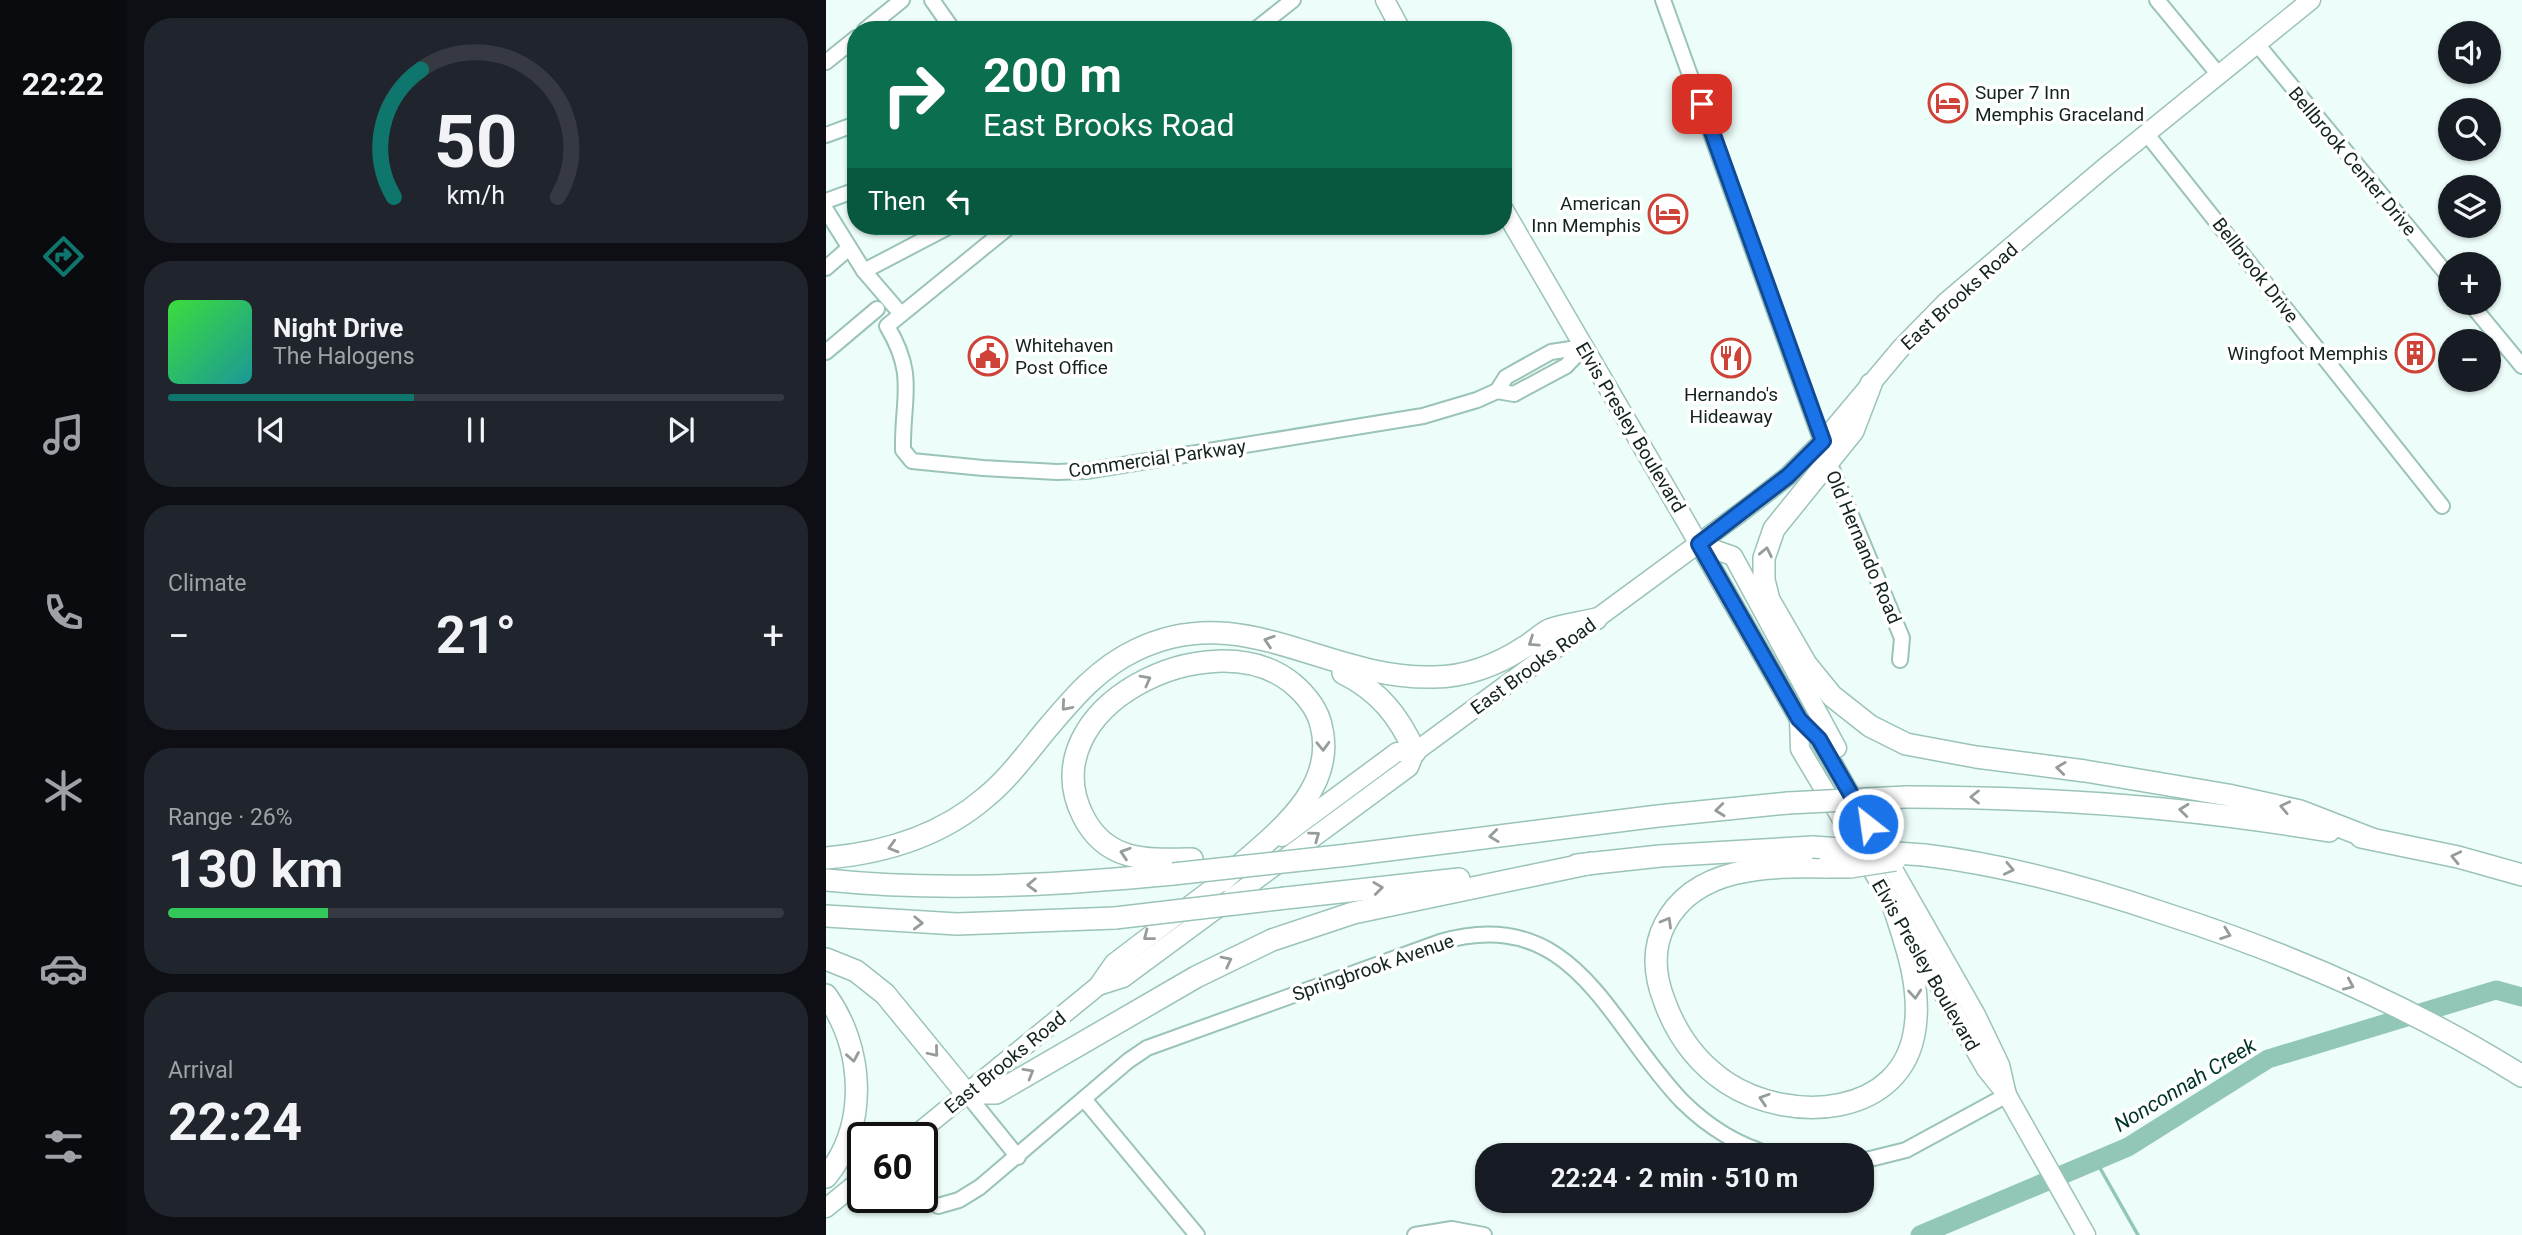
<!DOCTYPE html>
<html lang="en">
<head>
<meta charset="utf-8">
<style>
	body { margin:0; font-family:Roboto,sans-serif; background:#20242c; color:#f1f3f6; height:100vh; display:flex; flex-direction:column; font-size:26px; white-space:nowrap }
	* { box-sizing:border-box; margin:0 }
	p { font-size:23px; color:#9ea1a6 }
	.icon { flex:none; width:38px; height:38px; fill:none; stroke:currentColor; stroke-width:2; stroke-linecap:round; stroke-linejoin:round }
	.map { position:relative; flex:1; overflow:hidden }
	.details { display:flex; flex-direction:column; gap:18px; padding:18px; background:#0d0f14; width:700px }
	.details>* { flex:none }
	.guide { position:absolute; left:21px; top:21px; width:665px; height:214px; border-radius:28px; box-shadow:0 2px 5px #0004; background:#0b6e4f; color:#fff; overflow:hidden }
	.fabs { position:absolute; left:1612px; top:21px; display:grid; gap:14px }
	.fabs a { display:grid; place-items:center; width:63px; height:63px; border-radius:50%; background:#171b24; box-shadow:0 2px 5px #0004; font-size:35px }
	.speed { position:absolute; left:21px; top:1122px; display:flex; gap:14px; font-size:35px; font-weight:700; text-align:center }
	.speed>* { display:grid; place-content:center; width:91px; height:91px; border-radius:50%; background:#171b24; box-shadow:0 2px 5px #0004; line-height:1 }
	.speed .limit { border:4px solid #111; border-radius:10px; background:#fff; color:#111 }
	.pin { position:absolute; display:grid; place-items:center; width:60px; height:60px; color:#fff; margin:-30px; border-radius:14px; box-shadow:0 4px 10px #0006 }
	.me { position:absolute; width:77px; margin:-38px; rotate:330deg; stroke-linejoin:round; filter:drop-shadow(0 0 5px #0008) }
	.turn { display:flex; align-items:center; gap:24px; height:147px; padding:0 21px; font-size:32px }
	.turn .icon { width:91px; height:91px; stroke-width:2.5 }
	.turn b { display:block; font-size:49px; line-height:60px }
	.then { display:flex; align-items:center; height:66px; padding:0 21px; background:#0003; gap:14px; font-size:26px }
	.big { font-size:52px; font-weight:700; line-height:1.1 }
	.details .tile { flex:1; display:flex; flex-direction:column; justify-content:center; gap:10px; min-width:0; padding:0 24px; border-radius:28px; background:#20242c }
	.details .dial { align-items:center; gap:0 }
	.dial svg { height:182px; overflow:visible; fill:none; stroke:#363941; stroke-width:7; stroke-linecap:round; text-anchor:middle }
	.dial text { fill:#f1f3f6; stroke:none }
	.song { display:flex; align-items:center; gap:21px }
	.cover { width:84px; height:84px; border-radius:10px; background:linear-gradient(135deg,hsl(120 70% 55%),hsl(180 70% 35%)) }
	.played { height:7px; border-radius:4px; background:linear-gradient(90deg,#0f766e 40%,#363941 40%) }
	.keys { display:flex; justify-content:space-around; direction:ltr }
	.heat { display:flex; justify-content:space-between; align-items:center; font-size:38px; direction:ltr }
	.charge { height:10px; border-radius:5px; background:linear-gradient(90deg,#34c759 26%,#363941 0) }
	.trip { position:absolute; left:649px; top:1143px; width:399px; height:70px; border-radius:28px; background:#171b24; box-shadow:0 2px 5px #0004; font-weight:700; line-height:70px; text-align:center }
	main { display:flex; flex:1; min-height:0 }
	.dock { display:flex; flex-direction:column; width:126px; justify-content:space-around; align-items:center; background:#090b0e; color:#9ea1a6 }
	.dock .icon { width:49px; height:49px }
	.dock .current { color:#0f766e }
	.dock b { font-size:32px; color:#f1f3f6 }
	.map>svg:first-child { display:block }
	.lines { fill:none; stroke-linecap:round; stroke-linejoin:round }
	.stream { stroke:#91c6b9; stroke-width:3.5 }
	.river { stroke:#91c6b9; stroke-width:19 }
	.minor-casing { stroke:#9ac3b9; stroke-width:18 }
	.major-casing { stroke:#9ac3b9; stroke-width:21 }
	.highway-casing { stroke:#9ac3b9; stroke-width:24 }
	.minor { stroke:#fff; stroke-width:14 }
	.major { stroke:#fff; stroke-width:18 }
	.highway { stroke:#fff; stroke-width:21 }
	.highway-bridge-casing { stroke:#9ac3b9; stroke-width:24; stroke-linecap:butt }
	.highway-bridge { stroke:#fff; stroke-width:21 }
	.oneway { stroke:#959c9a }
	.route-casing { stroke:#114b97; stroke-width:18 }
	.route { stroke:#1a73e8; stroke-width:12 }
	.labels { text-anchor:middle; stroke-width:7; stroke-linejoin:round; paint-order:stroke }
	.poi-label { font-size:19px; fill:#13231f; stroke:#fff; text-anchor:start }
	.street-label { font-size:19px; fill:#13231f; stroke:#fff }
	.water-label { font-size:21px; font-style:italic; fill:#00332b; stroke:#fff }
</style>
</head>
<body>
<main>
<nav class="dock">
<b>22:22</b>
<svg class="icon current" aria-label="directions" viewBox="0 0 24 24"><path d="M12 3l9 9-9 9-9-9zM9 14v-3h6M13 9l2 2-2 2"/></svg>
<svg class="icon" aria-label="music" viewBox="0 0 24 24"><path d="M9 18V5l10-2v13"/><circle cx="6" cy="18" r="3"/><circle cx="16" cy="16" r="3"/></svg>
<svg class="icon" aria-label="phone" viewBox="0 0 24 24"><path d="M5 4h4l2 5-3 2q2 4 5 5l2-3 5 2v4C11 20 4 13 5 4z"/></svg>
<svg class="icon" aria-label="climate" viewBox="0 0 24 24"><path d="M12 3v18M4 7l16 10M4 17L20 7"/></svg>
<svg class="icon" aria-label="car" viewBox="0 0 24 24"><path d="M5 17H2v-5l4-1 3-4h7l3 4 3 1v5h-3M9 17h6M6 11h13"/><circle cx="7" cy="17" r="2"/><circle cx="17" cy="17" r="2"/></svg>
<svg class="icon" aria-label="filters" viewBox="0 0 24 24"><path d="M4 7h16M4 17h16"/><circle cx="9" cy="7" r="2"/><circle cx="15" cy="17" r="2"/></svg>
</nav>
<section class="details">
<div class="tile dial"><svg viewBox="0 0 100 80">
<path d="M14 69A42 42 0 1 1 86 69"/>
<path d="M14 69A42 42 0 0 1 26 13" stroke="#0f766e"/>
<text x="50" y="56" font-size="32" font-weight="700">50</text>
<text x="50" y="72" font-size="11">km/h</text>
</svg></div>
<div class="tile">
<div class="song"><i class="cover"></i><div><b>Night Drive</b><p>The Halogens</p></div></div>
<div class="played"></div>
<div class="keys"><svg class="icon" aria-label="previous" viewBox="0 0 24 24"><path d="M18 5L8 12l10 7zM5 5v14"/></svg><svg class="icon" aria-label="pause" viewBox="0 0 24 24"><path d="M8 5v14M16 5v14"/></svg><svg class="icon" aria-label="next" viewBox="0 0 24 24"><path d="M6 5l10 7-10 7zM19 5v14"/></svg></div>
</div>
<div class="tile"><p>Climate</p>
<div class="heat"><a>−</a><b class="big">21°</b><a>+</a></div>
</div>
<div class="tile"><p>Range · 26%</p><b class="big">130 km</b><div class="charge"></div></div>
<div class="tile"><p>Arrival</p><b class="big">22:24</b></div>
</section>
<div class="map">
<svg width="1696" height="1235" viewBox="0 0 1696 1235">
	<rect width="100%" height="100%" fill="#edfdf9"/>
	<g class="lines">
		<polyline class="stream" points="1270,1161 1312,1235"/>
		<polyline class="river" points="1094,1235 1302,1147 1442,1059 1670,990 1696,997"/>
		<defs>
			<g id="minor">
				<polyline points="106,0 127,30"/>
				<polyline points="837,0 1003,462 1076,638 1074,660"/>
				<polyline points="1331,0 1393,75"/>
				<polyline points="39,30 76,0"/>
				<polyline points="429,30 467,0"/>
				<polyline points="1431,44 1624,278"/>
				<polyline points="0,62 30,38"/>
				<polyline points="1320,133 1616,506"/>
				<polyline points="0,135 30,124"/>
				<polyline points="0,201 30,190"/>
				<polyline points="0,210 38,271 75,314"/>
				<path d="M 184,226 L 61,326 C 91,376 76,397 77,450 L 86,461 L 157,468 L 231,472 L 260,471 L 597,416 L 651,400 L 671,391"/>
				<polyline points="0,268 23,248"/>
				<polyline points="38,271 124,226"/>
				<polyline points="1644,303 1696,366"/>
				<polygon points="758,347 740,366 688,394 671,391 680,377 725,352"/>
				<polyline points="0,352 51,309"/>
				<polyline points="140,1093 192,1157"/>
				<polyline points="258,1099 371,1235"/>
				<polyline points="1036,1161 1080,1150 1181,1095"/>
				<path d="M 112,1206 L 133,1200 L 154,1187 L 302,1061 L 321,1048 L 614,942 C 748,903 781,1023 856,1101 C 881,1126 913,1146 947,1155"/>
				<polyline points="589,1235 626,1229 658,1235"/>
			</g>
			<g id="major">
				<polyline points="559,0 575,30"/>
				<polyline points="677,208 859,520 973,719 993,739 1150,1015 1174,1065 1181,1095"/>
				<polyline points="873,544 907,556 1011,748"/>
				<polyline points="973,719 974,749 1067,905 1160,1069 1181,1095 1260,1235"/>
				<polyline points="456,837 571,752 589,752"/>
				<polyline points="272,986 297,978 583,767 589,752 914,513 962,476 997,441 1075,348 1120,302 1278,168 1485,0"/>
				<polyline points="86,1138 272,986 288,963 405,874"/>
				<polyline points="0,1208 37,1178"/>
			</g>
			<g id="highway">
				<polyline points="1045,384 1027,431 948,529 938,558 938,580 943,600 980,664 1006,696 1044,726 1080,744 1150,757 1259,771 1402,795 1474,811 1546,839"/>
				<path d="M 517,673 C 553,691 573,716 589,752"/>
				<path d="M 1080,797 C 1222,797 1362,807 1503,831"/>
				<polyline points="1535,837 1632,857 1696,875"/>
				<polyline points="522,855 832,816 962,803"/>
				<path d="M 1098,855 C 1181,865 1261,887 1340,914 C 1464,954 1586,1007 1696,1076"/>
				<path d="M 0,858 C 59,853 115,836 160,797 C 183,778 201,753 220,730 C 247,698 272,668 310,650 C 417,598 499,680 608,677 C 639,677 671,665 697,648 C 706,643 714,635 723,630 C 737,624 755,623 770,619"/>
				<path d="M 366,859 C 320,860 280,862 257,816 C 203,708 385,618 466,683 C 479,694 491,708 495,725 C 513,794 440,840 396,881"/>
				<polyline points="751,865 834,856 987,847"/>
				<path d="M 1000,867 C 943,866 869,866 839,924 C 826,949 828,974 838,1000 C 850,1034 871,1063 901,1083 C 964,1124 1077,1118 1089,1028 C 1095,986 1080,944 1067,905"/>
				<path d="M 0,880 C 117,892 231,885 347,874"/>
				<polyline points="460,898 633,879"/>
				<polyline points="0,916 131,924 289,918"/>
				<polyline points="0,959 30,971 59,994 140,1093 170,1093 370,977 446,940 527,913 766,863"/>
				<path d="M 0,995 C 38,1048 43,1125 0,1177"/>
			</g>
		</defs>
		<use href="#minor" class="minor-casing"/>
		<use href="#major" class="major-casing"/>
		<use href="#highway" class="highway-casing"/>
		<use href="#minor" class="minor"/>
		<use href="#major" class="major"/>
		<use href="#highway" class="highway"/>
		<defs>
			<g id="highway-bridge">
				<polyline points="962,803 1080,797"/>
				<polyline points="987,847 1098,855"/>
				<polyline points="1000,867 1024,867 1069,860"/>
				<polyline points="347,874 522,855"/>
				<polyline points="289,918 460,898"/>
			</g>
		</defs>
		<use href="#highway-bridge" class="highway-bridge-casing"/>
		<use href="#highway-bridge" class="highway-bridge"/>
	</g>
	<defs><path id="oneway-chevron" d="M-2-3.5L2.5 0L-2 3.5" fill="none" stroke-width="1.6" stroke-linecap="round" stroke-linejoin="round" transform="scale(1.75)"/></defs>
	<g class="oneway">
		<use href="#oneway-chevron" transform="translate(940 552) rotate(-78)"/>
		<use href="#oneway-chevron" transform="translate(443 641) rotate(-162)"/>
		<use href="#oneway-chevron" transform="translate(707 642) rotate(146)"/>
		<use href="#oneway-chevron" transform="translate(320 680) rotate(-28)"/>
		<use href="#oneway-chevron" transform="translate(240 706) rotate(131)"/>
		<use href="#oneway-chevron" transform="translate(497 746) rotate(88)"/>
		<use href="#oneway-chevron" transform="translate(1235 768) rotate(-173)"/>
		<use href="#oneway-chevron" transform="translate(1149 797) rotate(180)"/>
		<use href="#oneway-chevron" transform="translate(1459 807) rotate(-168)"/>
		<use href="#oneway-chevron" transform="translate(894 810) rotate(174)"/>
		<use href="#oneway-chevron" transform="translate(1358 810) rotate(-174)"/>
		<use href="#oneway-chevron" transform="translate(489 836) rotate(-36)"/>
		<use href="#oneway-chevron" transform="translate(668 836) rotate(173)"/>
		<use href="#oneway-chevron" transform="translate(67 847) rotate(164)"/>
		<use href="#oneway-chevron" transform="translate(299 853) rotate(-162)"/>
		<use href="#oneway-chevron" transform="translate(1630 857) rotate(-167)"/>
		<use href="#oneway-chevron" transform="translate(1183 869) rotate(12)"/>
		<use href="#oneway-chevron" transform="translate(206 885) rotate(178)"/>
		<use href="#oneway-chevron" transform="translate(552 888) rotate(-7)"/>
		<use href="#oneway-chevron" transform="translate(841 922) rotate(-60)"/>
		<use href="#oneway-chevron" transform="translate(92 923) rotate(2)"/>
		<use href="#oneway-chevron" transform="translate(1400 934) rotate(20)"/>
		<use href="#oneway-chevron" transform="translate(322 936) rotate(142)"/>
		<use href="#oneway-chevron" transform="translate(401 961) rotate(-27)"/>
		<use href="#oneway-chevron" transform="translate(1523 985) rotate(24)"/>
		<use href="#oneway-chevron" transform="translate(1089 994) rotate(85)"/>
		<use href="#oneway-chevron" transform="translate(108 1052) rotate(50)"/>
		<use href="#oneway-chevron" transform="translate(27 1057) rotate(80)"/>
		<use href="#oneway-chevron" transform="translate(203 1073) rotate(-30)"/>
		<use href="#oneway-chevron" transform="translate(938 1099) rotate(-162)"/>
	</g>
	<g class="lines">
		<defs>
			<polyline id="route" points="876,104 997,441 962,476 873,544 973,719 993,739 1042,824"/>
		</defs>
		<use href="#route" class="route-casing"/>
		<use href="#route" class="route"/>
	</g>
	<defs>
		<symbol id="hotel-ring" viewBox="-11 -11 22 22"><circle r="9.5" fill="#fff" stroke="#cf4237" stroke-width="1.5"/><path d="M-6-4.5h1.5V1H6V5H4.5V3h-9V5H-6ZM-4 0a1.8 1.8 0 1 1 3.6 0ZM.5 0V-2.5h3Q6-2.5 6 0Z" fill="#cf4237"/></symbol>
		<symbol id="building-ring" viewBox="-11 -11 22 22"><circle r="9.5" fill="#fff" stroke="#cf4237" stroke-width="1.5"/><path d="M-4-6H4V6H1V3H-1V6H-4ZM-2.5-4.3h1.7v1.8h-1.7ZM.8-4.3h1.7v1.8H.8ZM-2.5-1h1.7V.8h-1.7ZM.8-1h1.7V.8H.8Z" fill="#cf4237"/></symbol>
		<symbol id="civic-ring" viewBox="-11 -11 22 22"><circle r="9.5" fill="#fff" stroke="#cf4237" stroke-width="1.5"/><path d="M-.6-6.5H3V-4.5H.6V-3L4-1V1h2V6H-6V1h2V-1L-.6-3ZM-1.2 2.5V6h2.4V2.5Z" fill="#cf4237"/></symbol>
		<symbol id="restaurant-ring" viewBox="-11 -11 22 22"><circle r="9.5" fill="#fff" stroke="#cf4237" stroke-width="1.5"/><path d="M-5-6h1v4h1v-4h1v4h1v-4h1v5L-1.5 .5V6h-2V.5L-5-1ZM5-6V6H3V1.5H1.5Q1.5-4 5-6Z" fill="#cf4237"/></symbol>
	</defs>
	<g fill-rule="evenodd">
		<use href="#hotel-ring" x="1100" y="81" width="44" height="44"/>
		<use href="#hotel-ring" x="820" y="192" width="44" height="44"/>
		<use href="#building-ring" x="1567" y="331" width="44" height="44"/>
		<use href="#civic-ring" x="140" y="334" width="44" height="44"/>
		<use href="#restaurant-ring" x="883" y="336" width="44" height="44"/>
	</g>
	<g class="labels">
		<g class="poi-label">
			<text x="1149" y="99">Super 7 Inn<tspan x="1149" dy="22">Memphis Graceland</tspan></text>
			<text x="815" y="210" text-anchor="end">American<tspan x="815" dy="22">Inn Memphis</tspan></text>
			<text x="189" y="352">Whitehaven<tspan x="189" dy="22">Post Office</tspan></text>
			<text x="1562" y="360" text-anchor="end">Wingfoot Memphis</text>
			<text x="905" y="401" text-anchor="middle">Hernando's<tspan x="905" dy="22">Hideaway</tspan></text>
		</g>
		<g class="street-label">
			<text transform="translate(1527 161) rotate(50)" y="7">Bellbrook Center Drive</text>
			<text transform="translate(1430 270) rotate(52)" y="7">Bellbrook Drive</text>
			<text transform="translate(1133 296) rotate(-42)" y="7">East Brooks Road</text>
			<text transform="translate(805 427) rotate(59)" y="7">Elvis Presley Boulevard</text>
			<text transform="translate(331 458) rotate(-8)" y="7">Commercial Parkway</text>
			<text transform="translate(1038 547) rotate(67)" y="7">Old Hernando Road</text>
			<text transform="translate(707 666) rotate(-36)" y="7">East Brooks Road</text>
			<text transform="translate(1100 965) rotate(60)" y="7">Elvis Presley Boulevard</text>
			<text transform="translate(547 967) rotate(-19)" y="7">Springbrook Avenue</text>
			<text transform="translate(179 1062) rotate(-39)" y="7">East Brooks Road</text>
		</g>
		<g class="water-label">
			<text transform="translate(1359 1085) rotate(-31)" y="7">Nonconnah Creek</text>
		</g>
	</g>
</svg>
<div class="fabs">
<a><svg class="icon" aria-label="sound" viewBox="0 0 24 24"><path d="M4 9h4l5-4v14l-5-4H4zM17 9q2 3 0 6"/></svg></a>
<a><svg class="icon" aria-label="search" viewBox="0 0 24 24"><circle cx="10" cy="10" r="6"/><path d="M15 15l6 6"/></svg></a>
<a><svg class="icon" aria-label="layers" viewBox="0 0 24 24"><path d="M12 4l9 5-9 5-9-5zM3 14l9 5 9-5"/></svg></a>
<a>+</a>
<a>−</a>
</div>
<div class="speed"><div class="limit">60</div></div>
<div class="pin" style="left:876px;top:104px;background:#d93025"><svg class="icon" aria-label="arrive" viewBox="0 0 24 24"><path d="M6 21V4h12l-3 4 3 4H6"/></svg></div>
<svg class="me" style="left:1042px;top:824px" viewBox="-20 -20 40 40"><circle r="17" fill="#1a73e8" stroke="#fff" stroke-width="3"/><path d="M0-11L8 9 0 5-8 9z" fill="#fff"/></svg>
<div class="trip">22:24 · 2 min · 510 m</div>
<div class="guide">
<div class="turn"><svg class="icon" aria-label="right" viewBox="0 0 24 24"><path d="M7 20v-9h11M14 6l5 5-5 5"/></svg><div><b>200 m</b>East Brooks Road</div></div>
<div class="then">Then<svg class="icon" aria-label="left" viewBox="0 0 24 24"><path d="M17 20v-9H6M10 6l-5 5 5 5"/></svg></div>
</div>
</div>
</main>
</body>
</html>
